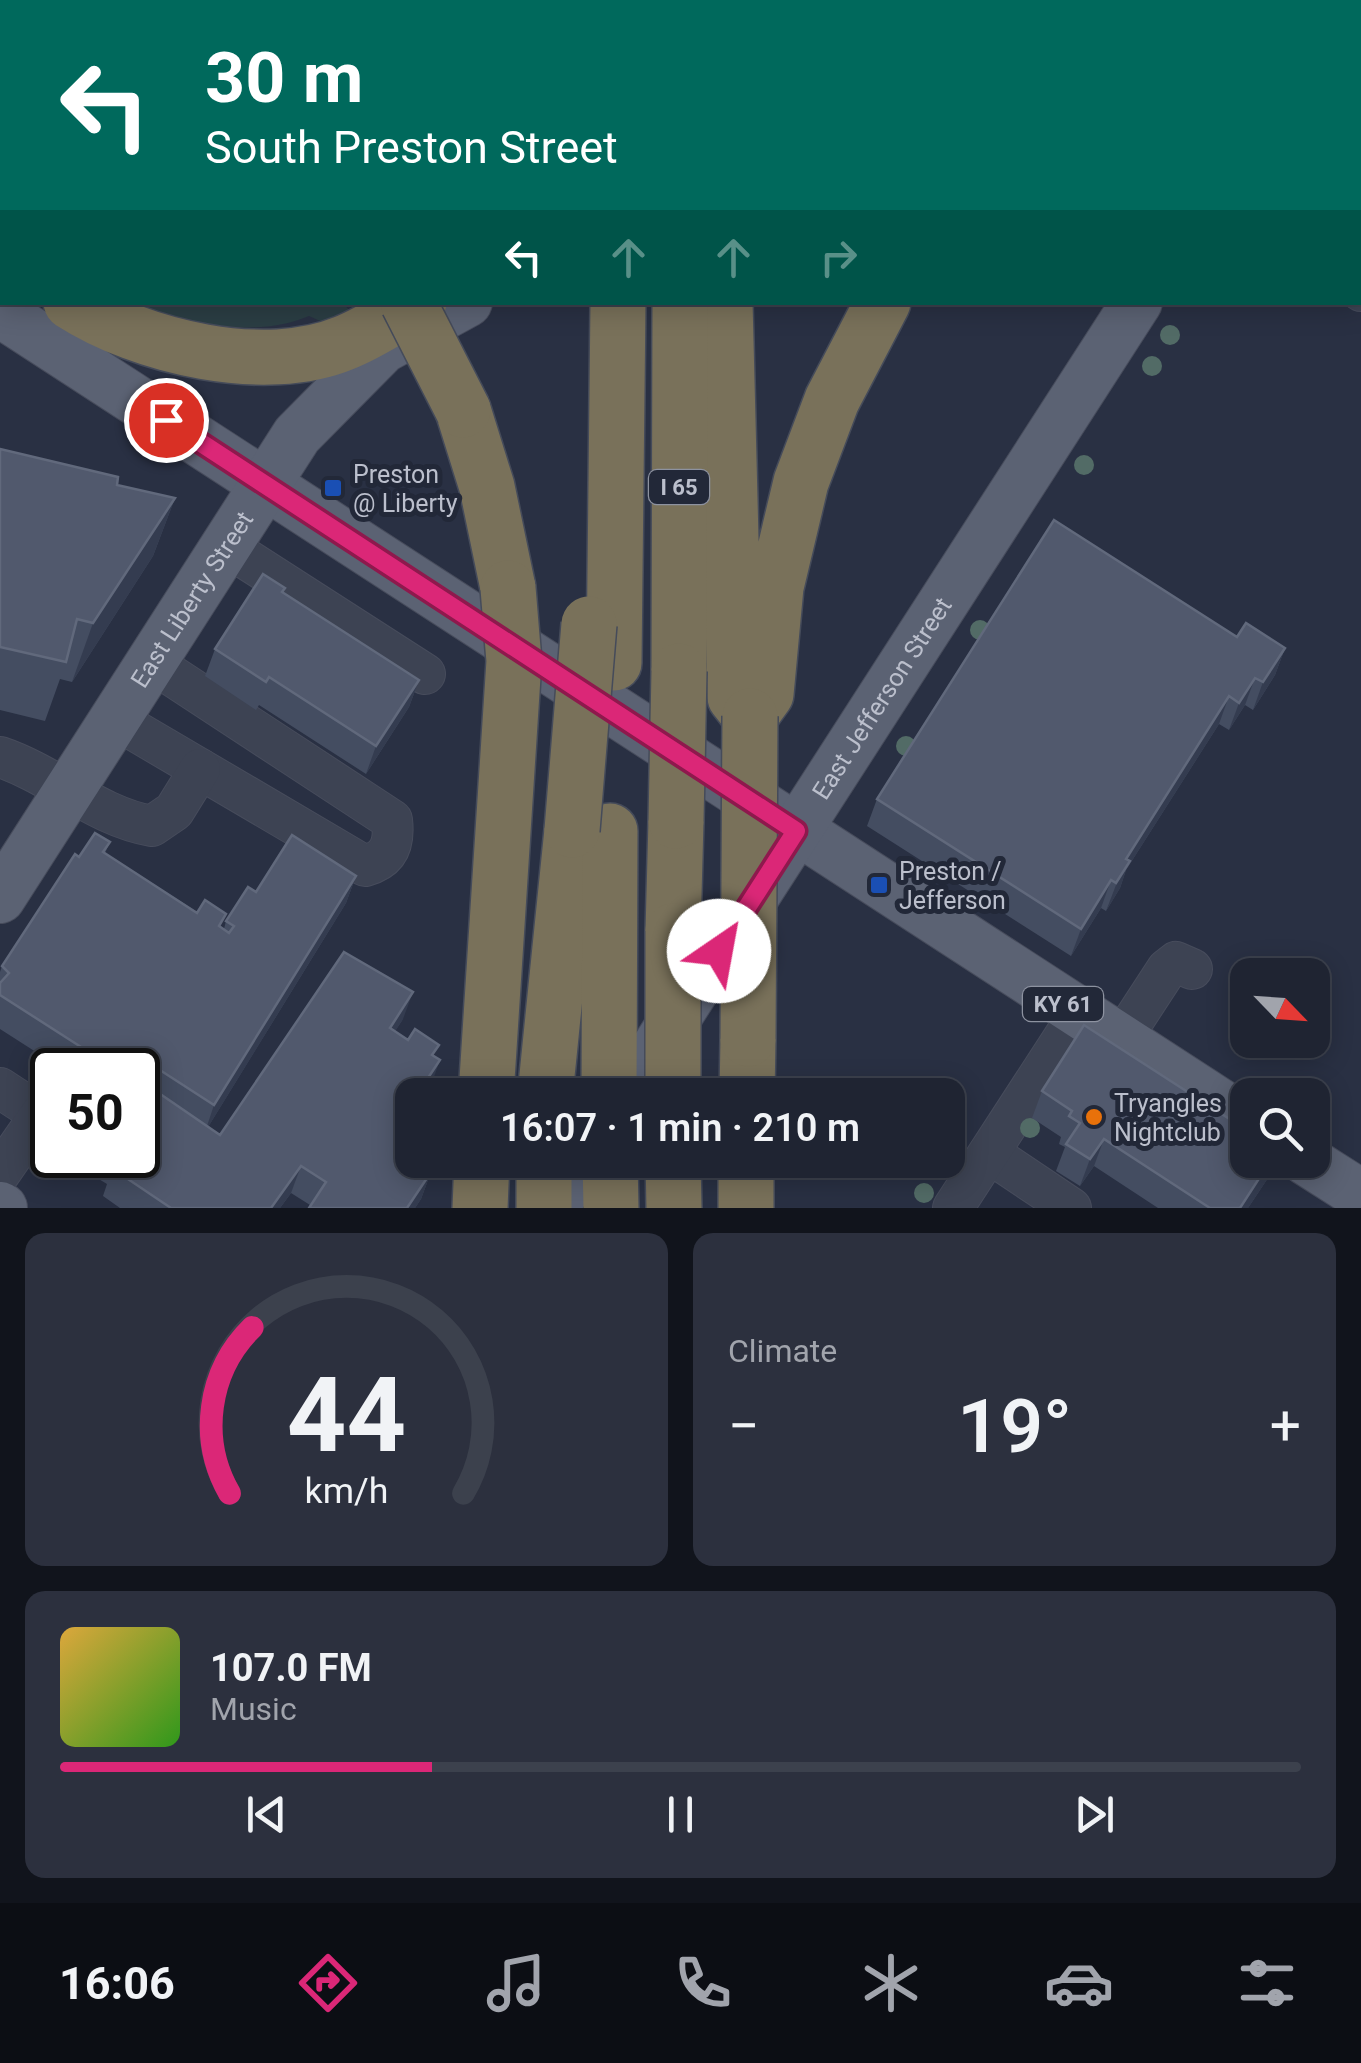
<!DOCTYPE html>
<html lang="en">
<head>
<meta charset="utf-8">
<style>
	body { margin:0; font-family:Roboto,sans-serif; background:#2c303e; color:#f1f3f6; height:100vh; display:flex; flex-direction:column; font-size:38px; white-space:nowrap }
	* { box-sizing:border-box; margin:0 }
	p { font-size:32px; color:#a1a4ac }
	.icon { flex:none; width:55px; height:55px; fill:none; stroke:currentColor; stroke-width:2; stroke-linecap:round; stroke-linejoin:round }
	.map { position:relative; height:1208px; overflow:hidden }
	.drawer { display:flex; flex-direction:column; gap:25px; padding:25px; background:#11141c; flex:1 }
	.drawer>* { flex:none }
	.banner { position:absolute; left:0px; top:0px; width:1362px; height:305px; box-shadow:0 5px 25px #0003,0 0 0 2px #3c414d; background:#00695c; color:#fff; overflow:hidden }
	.needle { width:65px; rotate:115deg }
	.tools { position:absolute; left:1230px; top:958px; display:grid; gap:20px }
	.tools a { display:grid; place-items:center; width:100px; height:100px; border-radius:20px; background:#1f2432; box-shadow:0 5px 25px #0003,0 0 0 2px #3c414d; font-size:50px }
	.speed { position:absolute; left:30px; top:1048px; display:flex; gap:20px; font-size:50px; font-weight:700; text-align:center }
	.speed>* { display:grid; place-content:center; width:130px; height:130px; border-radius:50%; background:#1f2432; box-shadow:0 5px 25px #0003,0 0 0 2px #3c414d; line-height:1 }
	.speed .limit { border:5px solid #111; border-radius:15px; background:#fff; color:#111 }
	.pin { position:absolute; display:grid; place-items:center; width:85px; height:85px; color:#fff; margin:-42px; border:5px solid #fff; border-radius:50%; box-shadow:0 2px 10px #0007 }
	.me { position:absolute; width:110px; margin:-55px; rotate:33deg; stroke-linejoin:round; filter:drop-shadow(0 0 8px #0008) }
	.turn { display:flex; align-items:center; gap:35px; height:210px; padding:0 40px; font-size:45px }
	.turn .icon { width:130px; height:130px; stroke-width:2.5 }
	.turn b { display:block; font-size:70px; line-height:85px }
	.lanes { display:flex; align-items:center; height:95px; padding:0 40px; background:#0003; justify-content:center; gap:50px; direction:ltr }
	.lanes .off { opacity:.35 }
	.big { font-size:75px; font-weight:600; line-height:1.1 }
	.drawer .tile { flex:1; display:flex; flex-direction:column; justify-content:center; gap:15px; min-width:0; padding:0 35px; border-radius:20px; background:#2c303e }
	.drawer .dial { align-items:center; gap:0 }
	.dial svg { height:260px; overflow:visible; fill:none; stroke:#3c414d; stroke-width:7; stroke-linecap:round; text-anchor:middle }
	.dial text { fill:#f1f3f6; stroke:none }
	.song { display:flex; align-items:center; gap:30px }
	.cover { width:120px; height:120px; border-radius:15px; background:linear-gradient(135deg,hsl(40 70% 55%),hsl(110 70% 35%)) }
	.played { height:10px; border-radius:5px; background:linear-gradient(90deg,#db2777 30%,#3c414d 30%) }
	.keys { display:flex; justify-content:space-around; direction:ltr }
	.heat { display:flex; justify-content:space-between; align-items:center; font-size:55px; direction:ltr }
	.drawer .tiles { flex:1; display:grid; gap:25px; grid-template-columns:1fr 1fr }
	.tile:last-child { grid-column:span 2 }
	.trip { position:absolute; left:395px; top:1078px; width:570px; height:100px; border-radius:20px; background:#1f2432; box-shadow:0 5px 25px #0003,0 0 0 2px #3c414d; font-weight:600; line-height:100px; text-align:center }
	.tab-bar { display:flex; height:160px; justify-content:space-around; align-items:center; background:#0c0e14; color:#a1a4ac }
	.tab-bar .icon { width:70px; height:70px }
	.tab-bar .current { color:#db2777 }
	.tab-bar b { font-size:45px; color:#f1f3f6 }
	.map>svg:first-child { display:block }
	.green { fill:#2b3e44 }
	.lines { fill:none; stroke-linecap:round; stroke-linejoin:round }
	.minor-casing { stroke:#474c5c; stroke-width:42 }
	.major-casing { stroke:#474c5c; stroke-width:52 }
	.highway-casing { stroke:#454b5a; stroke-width:58 }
	.minor { stroke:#3d4353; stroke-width:40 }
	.major { stroke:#5b6273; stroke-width:50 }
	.highway { stroke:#79715a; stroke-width:55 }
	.highway-bridge-casing { stroke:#454b5a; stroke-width:58; stroke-linecap:butt }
	.highway-bridge { stroke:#79715a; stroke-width:55 }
	.tree { fill:#526b66 }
	.wall { fill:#444d61 }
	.shaded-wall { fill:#343c50 }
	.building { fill:#51596d; stroke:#61697c; stroke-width:2.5 }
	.route-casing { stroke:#8e194d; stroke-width:25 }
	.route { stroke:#db2777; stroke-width:18 }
	.transit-dot { fill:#1a4fb4; stroke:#222838; stroke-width:4 }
	.food-dot { fill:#e8710a; stroke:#222838; stroke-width:4 }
	.labels { text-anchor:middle; stroke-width:10; stroke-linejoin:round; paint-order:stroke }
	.shield { fill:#222838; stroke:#8d92a0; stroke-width:2.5 }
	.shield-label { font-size:22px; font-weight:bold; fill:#bbbfcc }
	.poi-label { font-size:25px; fill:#bbbfcc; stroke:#222838; text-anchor:start }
	.street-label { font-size:25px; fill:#bbbfcc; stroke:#222838 }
</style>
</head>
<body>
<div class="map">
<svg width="1361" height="1208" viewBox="0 0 1361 1208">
	<rect width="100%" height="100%" fill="#293043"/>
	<path class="green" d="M 130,303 L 343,303 L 360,323 L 336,328 L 309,316 C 253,340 185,322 130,303 Z"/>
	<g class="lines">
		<defs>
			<g id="minor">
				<polyline points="1360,290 1361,291"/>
				<polyline points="226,546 425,674"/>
				<path d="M 115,719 L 365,866 C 389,859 395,845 392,820 L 151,662"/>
				<path d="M 0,757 C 53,775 98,817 152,826 L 174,811 L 200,769"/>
				<polyline points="1120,1041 1167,969 1176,962 1192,969"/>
				<polyline points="0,1088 52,1122"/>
				<polyline points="989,1153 1071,1208"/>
				<polyline points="0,1173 41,1114"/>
				<polyline points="953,1208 1079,1014"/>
			</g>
			<g id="major">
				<polyline points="909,2 911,0"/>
				<polyline points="1344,2 1346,0"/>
				<polyline points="0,312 1248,1122"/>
				<path id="s1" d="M 0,898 L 297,435 L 383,348 L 467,302"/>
				<path id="s2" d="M 626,1095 L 1137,302"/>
				<polyline points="1306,1160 1361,1195"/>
				<polyline points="0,1207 2,1208"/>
				<polyline points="553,1208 584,1160"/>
			</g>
			<g id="highway">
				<polyline points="22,0 27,2"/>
				<polyline points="83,0 86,2"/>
				<polyline points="164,0 169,2"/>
				<polyline points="719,0 719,2"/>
				<polyline points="426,2 430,0"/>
				<polyline points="623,2 623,0"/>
				<polyline points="1075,2 1077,0"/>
				<polyline points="0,257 2,259"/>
				<path d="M 71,302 C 141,347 265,376 344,343 C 370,333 394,316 419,302"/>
				<polyline points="725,302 735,697 750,716 766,694 776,587 801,482 832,400 883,302"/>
				<polyline points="463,410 487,487 508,588"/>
				<polyline points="614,663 618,302"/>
				<polyline points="679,671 680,302"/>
				<polyline points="673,931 676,821"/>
				<polyline points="545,1095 572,830"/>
				<polyline points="609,1095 610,831"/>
				<polyline points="747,1095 748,1039"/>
				<polyline points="544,1160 544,1208"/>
				<polyline points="610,1160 611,1208"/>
				<polyline points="673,1160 674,1208"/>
				<polyline points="480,1208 482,1160"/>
				<polyline points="746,1208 746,1160"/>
			</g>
		</defs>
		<use href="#minor" class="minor-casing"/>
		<use href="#major" class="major-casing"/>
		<use href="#highway" class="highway-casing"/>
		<use href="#minor" class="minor"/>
		<use href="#major" class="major"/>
		<use href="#highway" class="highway"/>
		<defs>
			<g id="highway-bridge">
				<polyline points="408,302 463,410"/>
				<polyline points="676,821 679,671"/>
				<polyline points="572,830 589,624"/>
				<polyline points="748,1039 750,716"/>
				<polyline points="486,1095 514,661 508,588"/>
				<polyline points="673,1095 673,931"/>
			</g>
		</defs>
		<use href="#highway-bridge" class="highway-bridge-casing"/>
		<use href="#highway-bridge" class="highway-bridge"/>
	</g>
	<g class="tree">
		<circle cx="1170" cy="335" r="10"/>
		<circle cx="1152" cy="366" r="10"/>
		<circle cx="1084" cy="465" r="10"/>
		<circle cx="980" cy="630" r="10"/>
		<circle cx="906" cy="746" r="10"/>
		<circle cx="1030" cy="1128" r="10"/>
		<circle cx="924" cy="1193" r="10"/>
	</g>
	<g class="wall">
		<polygon points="0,449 117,485 175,498 153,556 72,682 60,679 45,721 0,710"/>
		<polygon points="285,588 283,593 419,680 409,707 366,774 259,705 256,710 205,676 215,649"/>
		<polygon points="1237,637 1285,648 1275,675 1253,710 1245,705 1229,730 1219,724 1126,870 1120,888 1106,911 1101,908 1071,956 867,826 877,799"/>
		<polygon points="110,842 105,853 224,929 226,921 256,892 356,876 346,903 208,1127 220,1135 403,1019 395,1031 412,1095 412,1155 410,1158 431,1172 421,1199 415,1208 309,1208 310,1205 291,1193 280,1208 120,1208 103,1196 107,1184 97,1178 106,1155 138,1155 145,1094 140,1090 138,1094 138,1070 64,1070 0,1029 0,972 2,966 79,857"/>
		<polygon points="1042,1091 1268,1178 1248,1208 1158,1208 1094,1166 1080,1186 1056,1171 1065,1147 1059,1144 1061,1137 1032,1118"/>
	</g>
	<g class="shaded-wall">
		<polygon points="175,498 153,556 72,682 93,623"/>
		<polygon points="1285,648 1275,675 1253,710 1263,682"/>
		<polygon points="1255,678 1245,705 1229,730 1239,703"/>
		<polygon points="419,680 409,707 366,774 376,746"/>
		<polygon points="1229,696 1219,724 1126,870 1120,888 1106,911 1126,859"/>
		<polygon points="356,876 346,903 205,1132 214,1105"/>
		<polygon points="1111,880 1101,908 1071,956 1081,929"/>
		<polygon points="413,992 403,1019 380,1055 390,1028"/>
		<polygon points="440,1060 430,1088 424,1084"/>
		<polygon points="149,1063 140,1090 138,1094 138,1082"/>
		<polygon points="1104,1139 1094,1166 1080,1186 1090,1159"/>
		<polygon points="412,1142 412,1155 394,1182 404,1155"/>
		<polygon points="1271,1160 1274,1160 1268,1178 1248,1208 1240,1208"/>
		<polygon points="301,1166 291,1193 280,1208 271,1208"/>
		<polygon points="431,1172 421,1199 415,1208 407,1208"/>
	</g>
	<g class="building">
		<polygon points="0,449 118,477 117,485 175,498 93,623 77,619 66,662 0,647"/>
		<polygon points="1054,520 1237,637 1246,623 1285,648 1263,682 1255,678 1239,703 1229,696 1126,859 1130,861 1116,883 1111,880 1081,929 877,799"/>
		<polygon points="263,574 285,588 282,592 419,680 376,746 269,677 266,682 215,649"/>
		<polygon points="95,833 110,842 103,852 197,913 205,900 226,914 219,926 229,933 234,926 226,921 248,887 256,892 292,835 356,876 214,1105 149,1063 138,1082 138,1070 96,1070 100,1065 79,1052 81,1047 0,995 0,983 9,973 2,966 75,854 79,857"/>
		<polygon points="344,952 413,992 390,1028 408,1040 415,1029 439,1045 432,1055 440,1060 424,1084 441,1095 412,1095 412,1142 404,1155 431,1172 407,1208 309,1208 326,1182 301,1166 271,1208 171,1208 113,1169 120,1159 114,1155 138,1155 138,1105 150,1087 220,1135"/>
		<polygon points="1084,1025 1248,1131 1248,1160 1271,1160 1240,1208 1210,1208 1104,1139 1090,1159 1066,1144 1080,1123 1069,1116 1072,1111 1042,1091"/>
	</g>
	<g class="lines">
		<defs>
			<polyline id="route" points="166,420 796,831 719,951"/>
		</defs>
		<use href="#route" class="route-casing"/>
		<use href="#route" class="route"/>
	</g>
	<g class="transit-dot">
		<rect x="323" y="478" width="20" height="20" rx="5"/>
		<rect x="869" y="875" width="20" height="20" rx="5"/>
	</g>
	<circle class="food-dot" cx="1094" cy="1117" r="10"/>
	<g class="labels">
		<g class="shield">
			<rect x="649" y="470" width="60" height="34" rx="8"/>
			<rect x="1023" y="987" width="80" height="34" rx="8"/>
		</g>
		<g class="shield-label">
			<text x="679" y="495">I 65</text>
			<text x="1063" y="1012">KY 61</text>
		</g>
		<g class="poi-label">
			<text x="353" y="483">Preston<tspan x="353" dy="29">@ Liberty</tspan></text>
			<text x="899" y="880">Preston /<tspan x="899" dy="29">Jefferson</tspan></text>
			<text x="1114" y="1112">Tryangles<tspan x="1114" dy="29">Nightclub</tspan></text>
		</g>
		<g class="street-label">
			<text dy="9" stroke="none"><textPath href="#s1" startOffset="355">East Liberty Street</textPath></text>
			<text dy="9" stroke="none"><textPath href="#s2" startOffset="472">East Jefferson Street</textPath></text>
		</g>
	</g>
</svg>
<div class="tools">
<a><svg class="needle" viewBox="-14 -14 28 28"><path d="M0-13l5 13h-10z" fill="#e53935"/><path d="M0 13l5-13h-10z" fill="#a1a4ac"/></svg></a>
<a><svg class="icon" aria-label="search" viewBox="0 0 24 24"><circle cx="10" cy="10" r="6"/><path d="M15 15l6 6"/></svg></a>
</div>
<div class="speed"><div class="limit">50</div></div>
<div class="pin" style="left:166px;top:420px;background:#d93025"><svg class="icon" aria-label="arrive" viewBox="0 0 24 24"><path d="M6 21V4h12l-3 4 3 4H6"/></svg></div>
<svg class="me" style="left:719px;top:951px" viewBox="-20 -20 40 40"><circle r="19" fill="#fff"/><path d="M0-13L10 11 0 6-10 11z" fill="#db2777"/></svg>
<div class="trip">16:07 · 1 min · 210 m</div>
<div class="banner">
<div class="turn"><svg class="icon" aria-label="left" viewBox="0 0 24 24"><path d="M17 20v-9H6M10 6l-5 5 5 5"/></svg><div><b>30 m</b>South Preston Street</div></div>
<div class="lanes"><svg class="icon" aria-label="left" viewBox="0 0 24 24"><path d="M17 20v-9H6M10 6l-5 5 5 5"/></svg><svg class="icon off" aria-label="ahead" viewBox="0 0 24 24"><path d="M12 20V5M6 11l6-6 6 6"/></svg><svg class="icon off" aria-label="ahead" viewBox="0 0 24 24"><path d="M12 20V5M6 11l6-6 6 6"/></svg><svg class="icon off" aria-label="right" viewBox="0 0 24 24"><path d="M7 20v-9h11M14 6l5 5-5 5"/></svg></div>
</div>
</div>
<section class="drawer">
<div class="tiles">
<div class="tile dial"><svg viewBox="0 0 100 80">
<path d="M14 69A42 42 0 1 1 86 69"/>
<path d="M14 69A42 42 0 0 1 21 18" stroke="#db2777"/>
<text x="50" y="56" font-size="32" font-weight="700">44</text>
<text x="50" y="72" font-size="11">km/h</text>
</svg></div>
<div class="tile"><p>Climate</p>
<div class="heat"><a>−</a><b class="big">19°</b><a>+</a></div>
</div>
<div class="tile">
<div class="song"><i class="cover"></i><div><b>107.0 FM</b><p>Music</p></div></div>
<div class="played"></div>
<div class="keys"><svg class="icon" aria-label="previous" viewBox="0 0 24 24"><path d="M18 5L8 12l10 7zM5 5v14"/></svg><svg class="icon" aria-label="pause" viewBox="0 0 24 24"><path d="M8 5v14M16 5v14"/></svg><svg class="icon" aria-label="next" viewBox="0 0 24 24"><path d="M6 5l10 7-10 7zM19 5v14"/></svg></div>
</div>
</div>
</section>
<nav class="tab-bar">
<b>16:06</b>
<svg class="icon current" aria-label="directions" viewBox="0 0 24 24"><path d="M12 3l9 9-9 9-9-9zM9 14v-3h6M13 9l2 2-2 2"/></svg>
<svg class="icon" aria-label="music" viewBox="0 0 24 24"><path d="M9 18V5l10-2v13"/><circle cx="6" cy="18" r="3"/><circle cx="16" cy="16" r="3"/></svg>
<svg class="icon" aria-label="phone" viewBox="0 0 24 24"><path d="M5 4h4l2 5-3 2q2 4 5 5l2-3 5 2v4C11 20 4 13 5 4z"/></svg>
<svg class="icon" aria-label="climate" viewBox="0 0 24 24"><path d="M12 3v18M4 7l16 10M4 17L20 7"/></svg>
<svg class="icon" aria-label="car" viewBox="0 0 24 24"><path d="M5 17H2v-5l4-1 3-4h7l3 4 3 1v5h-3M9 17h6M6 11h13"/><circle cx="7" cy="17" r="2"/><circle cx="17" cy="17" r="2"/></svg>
<svg class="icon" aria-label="filters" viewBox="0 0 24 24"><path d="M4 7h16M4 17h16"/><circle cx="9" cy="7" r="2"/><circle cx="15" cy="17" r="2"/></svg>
</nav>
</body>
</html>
